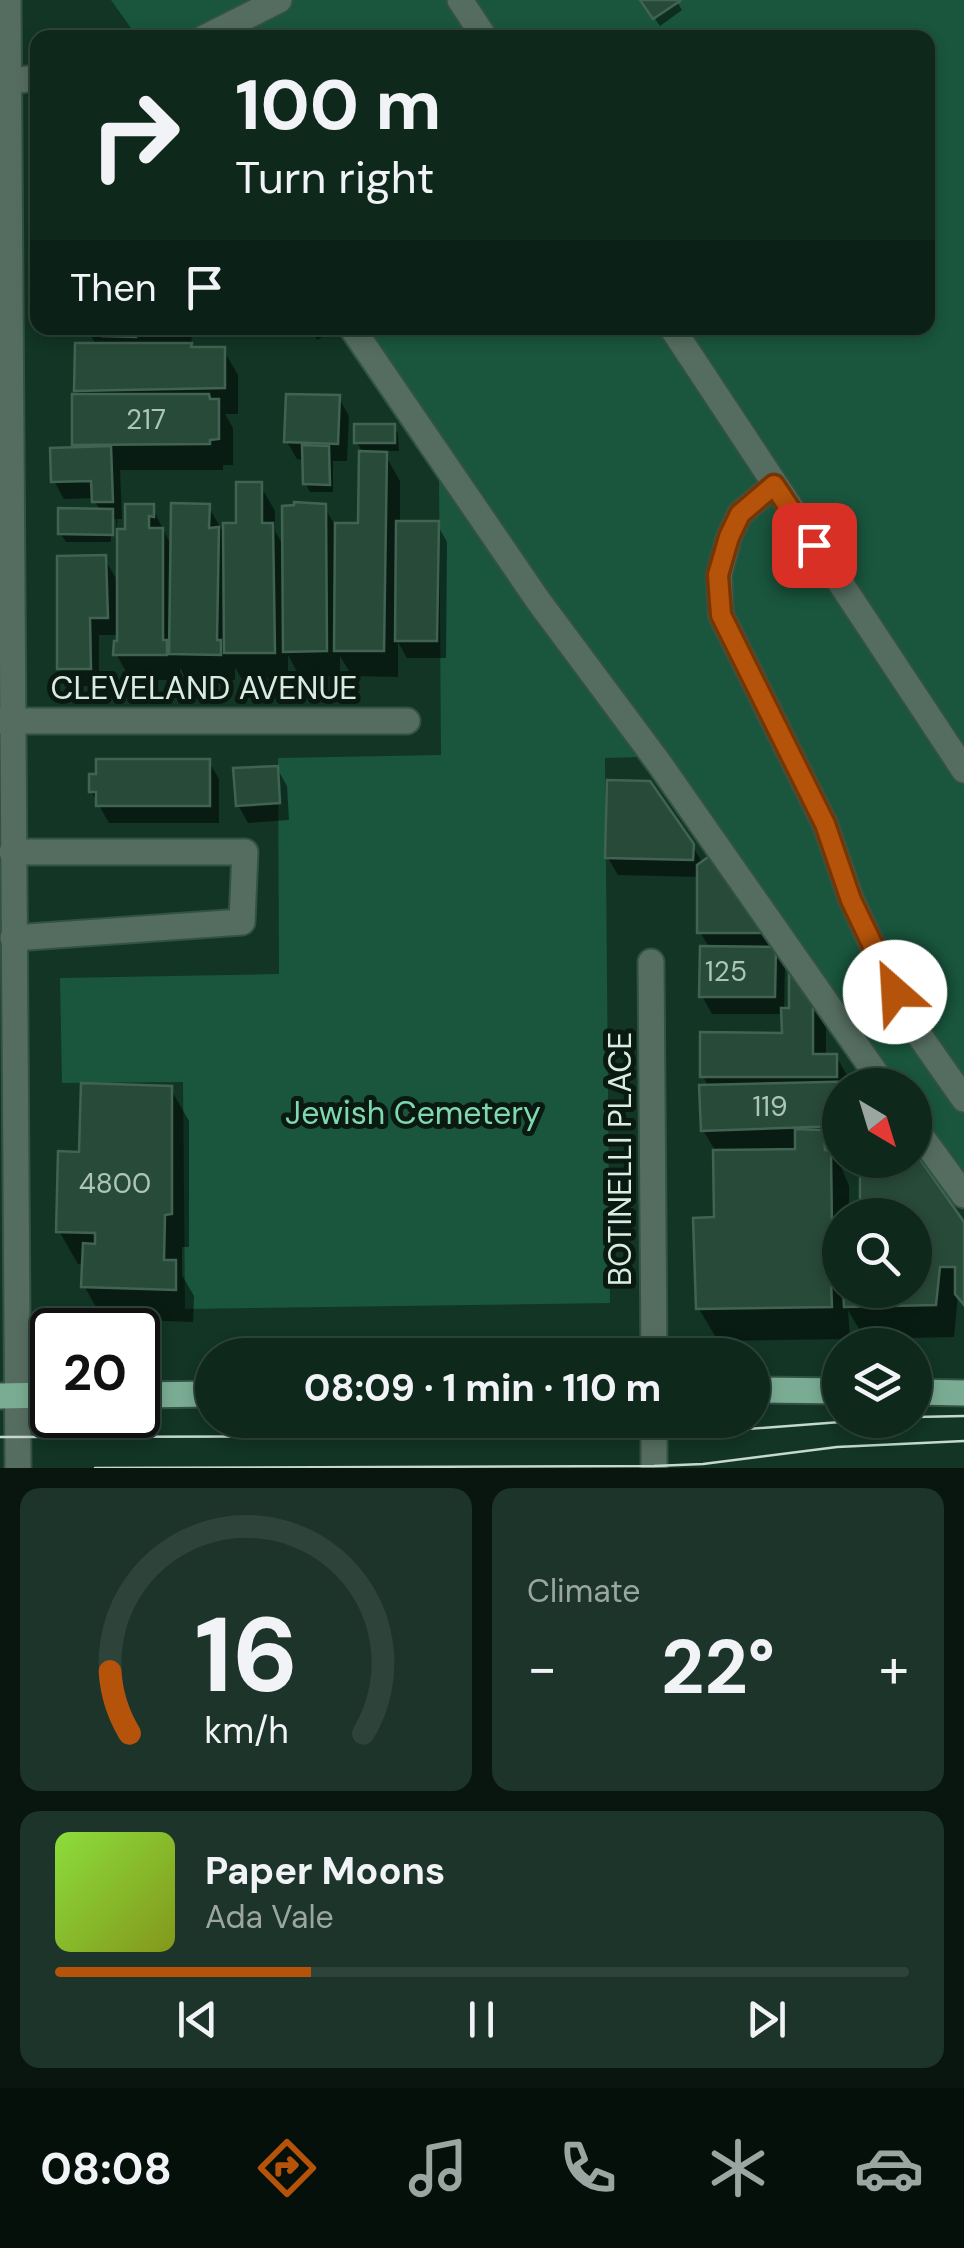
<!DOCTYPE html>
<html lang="en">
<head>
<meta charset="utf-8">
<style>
	body { margin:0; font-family:"DM Sans",sans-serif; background:#1c3429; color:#f1f3f6; height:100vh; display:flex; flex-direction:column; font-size:38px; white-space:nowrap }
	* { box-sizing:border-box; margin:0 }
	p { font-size:32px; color:#9ba6a3 }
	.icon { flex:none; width:55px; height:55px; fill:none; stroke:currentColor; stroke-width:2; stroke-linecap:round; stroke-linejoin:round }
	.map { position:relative; height:1468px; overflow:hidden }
	.details { display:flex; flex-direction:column; gap:20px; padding:20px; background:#08160f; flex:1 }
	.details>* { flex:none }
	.top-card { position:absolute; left:30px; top:30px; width:905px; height:305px; border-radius:20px; box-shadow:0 5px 15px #0003,0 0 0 2px #2e443b; background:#0e281c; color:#f1f3f6; overflow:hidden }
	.needle { width:65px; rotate:142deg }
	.tools { position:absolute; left:822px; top:1068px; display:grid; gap:20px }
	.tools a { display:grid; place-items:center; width:110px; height:110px; border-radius:50%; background:#0e281c; box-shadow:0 5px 15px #0003,0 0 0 2px #2e443b; font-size:50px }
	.speed { position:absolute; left:30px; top:1308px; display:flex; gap:20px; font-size:50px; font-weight:700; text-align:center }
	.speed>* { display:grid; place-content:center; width:130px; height:130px; border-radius:50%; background:#0e281c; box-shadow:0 5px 15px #0003,0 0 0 2px #2e443b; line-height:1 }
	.speed .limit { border:5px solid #111; border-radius:15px; background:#fff; color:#111 }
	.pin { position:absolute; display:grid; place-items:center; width:85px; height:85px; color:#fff; margin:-42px; border-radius:20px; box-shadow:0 5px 15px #0006 }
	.me { position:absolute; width:110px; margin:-55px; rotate:334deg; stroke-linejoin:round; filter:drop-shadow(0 0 8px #0008) }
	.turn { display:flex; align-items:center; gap:35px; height:210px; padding:0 40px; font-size:45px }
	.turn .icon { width:130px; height:130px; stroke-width:2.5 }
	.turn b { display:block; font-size:70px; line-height:85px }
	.then { display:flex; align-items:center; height:95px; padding:0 40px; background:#0003; gap:20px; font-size:38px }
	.big { font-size:75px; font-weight:700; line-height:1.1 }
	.details .tile { flex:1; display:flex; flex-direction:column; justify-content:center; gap:15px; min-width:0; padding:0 35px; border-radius:20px; background:#1c3429 }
	.details .dial { align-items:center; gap:0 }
	.dial svg { height:260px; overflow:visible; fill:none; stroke:#2e443b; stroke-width:7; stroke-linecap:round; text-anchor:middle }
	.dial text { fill:#f1f3f6; stroke:none }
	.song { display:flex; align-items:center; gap:30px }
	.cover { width:120px; height:120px; border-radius:15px; background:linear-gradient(135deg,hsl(90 70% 55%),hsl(70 70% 35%)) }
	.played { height:10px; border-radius:5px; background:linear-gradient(90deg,#b45309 30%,#2e443b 30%) }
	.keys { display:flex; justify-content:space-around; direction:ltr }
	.heat { display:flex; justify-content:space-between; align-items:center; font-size:55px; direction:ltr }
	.details .tiles { flex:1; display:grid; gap:20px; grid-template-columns:1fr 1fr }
	.tile:last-child { grid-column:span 2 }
	.trip { position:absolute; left:195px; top:1338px; width:575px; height:100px; border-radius:50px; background:#0e281c; box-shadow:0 5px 15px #0003,0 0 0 2px #2e443b; font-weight:700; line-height:100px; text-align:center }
	.tab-bar { display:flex; height:160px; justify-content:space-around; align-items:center; background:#06100b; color:#9ba6a3 }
	.tab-bar .icon { width:70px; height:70px }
	.tab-bar .on { color:#b45309 }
	.tab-bar b { font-size:45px; color:#f1f3f6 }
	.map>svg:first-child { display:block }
	.green { fill:#19563d }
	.shadow { fill:#0007 }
	.building { fill:#284a39; stroke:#416452; stroke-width:2.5 }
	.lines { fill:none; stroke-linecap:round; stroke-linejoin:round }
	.minor-casing { stroke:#325243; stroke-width:29 }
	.major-casing { stroke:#325243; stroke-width:29 }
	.minor { stroke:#556d60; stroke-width:25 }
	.major { stroke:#7aac93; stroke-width:25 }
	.tram { stroke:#c5d9cf; stroke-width:2.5 }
	.route-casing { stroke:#753606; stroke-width:25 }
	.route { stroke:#b45309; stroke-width:18 }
	.labels { text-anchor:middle; stroke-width:10; stroke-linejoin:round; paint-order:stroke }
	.number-label { font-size:28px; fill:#adc4b8 }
	.street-label { font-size:32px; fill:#d9ece2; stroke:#0a1912 }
	.park-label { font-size:32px; fill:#80d9ae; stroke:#0a1912 }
</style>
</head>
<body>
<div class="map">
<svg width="964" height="1468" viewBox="0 0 964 1468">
	<rect width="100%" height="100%" fill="#123525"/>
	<g class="green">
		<polygon points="111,0 964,0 964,1181 915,1113 915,1085 895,1085 348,328 928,328 928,38 138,38"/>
		<polygon points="439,479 640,757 605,758 610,1303 185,1309 183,1082 62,1083 60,978 279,974 278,758 441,755"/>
	</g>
	<g class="shadow">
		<polygon points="642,0 676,0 682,10 660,26"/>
		<polygon points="86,328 191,328 192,349 223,349 238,375 238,414 225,414 233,428 233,465 223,465 223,470 120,470 122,519 117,519 117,531 127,531 152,507 173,549 208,506 226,537 238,525 260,485 275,511 275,531 284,547 324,507 335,525 360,525 362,451 357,443 394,426 398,434 399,451 383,451 400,481 400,524 437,524 447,542 446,658 407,658 398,642 398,677 352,676 340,656 340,676 300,677 288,655 288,678 241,678 235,667 235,680 187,680 180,668 180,680 131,680 116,654 119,635 99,635 99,686 70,686 60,668 104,558 119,583 116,519 111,519 111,542 66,542 61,534 100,511 94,498 64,499 54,481 78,450 75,444 80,397 77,390 97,346"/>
		<polygon points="310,328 332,328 334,330 317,340"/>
		<polygon points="339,398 349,416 347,461 333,461 333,492 310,492 306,484 305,460 297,459 287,442"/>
		<polygon points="209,762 219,779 219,823 109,823 91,791 99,776"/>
		<polygon points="277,768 287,786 289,820 248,823 238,805"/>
		<polygon points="692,845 703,864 710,859 785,967 784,1010 811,1001 826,1028 826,1056 836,1056 852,1084 867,1085 840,1085 840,1152 835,1152 849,1186 849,1215 840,1215 840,1290 915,1290 915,1215 862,1215 863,1160 915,1160 915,1156 964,1226 964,1306 958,1295 954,1337 865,1339 848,1310 850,1339 718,1341 699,1309 717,1220 716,1152 703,1130 709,1088 703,1076 784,1035 784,1014 712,1014 702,996 710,949 700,932 700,877 618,875 608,858"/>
		<polygon points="170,1088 189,1121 189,1247 182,1247 182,1275 194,1296 193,1322 103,1319 84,1286 85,1264 78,1264 59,1231 82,1154"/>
	</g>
	<g class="building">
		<polygon points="640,0 679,0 680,1 653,19"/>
		<polygon points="83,328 182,328 182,332 136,332 136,337 102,336 102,328"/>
		<polygon points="75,343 192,343 191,347 225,347 225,388 74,391"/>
		<polygon points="72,394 209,394 210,399 219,399 219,439 210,440 210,444 72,445"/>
		<polygon points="286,394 340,395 338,444 284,442"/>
		<rect x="354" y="424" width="41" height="19"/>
		<polygon points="302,445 329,446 330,485 303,484"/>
		<polygon points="111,446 113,502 92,502 91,481 51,482 50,448"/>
		<polygon points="359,451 387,452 384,651 334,651 335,523 358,523"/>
		<polygon points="236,482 262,482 262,523 273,523 275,653 224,653 223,523 236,523"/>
		<polygon points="294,502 326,504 327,651 283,652 282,506 294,505"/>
		<polygon points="171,503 210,504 209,528 219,527 217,640 221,640 221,655 169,654"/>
		<polygon points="125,504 154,504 154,517 149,516 149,528 163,528 163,640 167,640 167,655 113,655 114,641 117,641 117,529 125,529"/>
		<polygon points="58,508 113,509 113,535 58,534"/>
		<polygon points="396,521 439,521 437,641 395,641"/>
		<polygon points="106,555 108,618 90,618 91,669 57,669 57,556"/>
		<polygon points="96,759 210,759 210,806 96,806 96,792 89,792 89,774 96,774"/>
		<polygon points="278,766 280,803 236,806 233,768"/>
		<polygon points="607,780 650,781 694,844 693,860 605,858"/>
		<polygon points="711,855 765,933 697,933 697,865"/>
		<polygon points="700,946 776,947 775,997 699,997"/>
		<polygon points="789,973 813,1000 813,1054 837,1054 837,1077 700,1077 700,1032 782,1033 781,1008 789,1008"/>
		<polygon points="867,1081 870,1085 840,1085 840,1126 701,1131 699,1085"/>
		<polygon points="81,1083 172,1086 172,1214 165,1215 164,1260 176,1260 176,1290 81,1287 83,1243 95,1244 95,1233 56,1232 58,1151 79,1152"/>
		<polygon points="795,1129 824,1130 825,1150 831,1151 832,1230 840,1230 840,1280 831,1280 832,1307 696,1309 693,1218 714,1217 713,1150 795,1149"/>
		<polygon points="915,1152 964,1222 964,1305 955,1294 955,1267 940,1267 936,1305 844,1307 843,1290 915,1290 915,1215 860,1215 860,1160 915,1160"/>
	</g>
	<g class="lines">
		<defs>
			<g id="minor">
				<polyline points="8,0 18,1468"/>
				<polyline points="460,0 485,38"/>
				<polyline points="204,38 279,0"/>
				<polyline points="0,82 38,78"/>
				<polyline points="352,328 537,599 659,763 884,1085"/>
				<polyline points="672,328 964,770"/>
				<polyline points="774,485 740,514 729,537 719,575 721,615 825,824 851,899 880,962 910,1022 964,1099"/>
				<polyline points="0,721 407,721"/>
				<polyline points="12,852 245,852 242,922 13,938"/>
				<polyline points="651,962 654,1355"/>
				<polyline points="915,1128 964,1195"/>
				<polyline points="654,1420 654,1468"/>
			</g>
			<g id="major">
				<polyline points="752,1390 840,1391"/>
				<polyline points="915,1392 964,1393"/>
				<polyline points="138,1395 212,1394"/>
				<polyline points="0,1396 52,1395"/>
			</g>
		</defs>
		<use href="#minor" class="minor-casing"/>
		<use href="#major" class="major-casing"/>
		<use href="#minor" class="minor"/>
		<use href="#major" class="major"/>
		<g class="tram">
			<polyline points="915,1417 964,1416"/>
			<polyline points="0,1437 654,1436 867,1420"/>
			<polyline points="95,1468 654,1466 703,1464 837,1447 964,1441"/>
		</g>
	</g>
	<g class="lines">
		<defs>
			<polyline id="route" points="814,545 774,485 740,514 729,537 718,575 721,615 825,824 851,900 895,992"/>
		</defs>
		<use href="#route" class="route-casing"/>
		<use href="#route" class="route"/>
	</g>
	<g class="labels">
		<g class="number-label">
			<text x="146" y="429">217</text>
			<text x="726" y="981">125</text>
			<text x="770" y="1116">119</text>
			<text x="115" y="1193">4800</text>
		</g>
		<g class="street-label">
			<text x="204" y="699">CLEVELAND AVENUE</text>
			<text transform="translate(620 1159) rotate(-90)" y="11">BOTINELLI PLACE</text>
		</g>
		<g class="park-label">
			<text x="413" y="1124">Jewish Cemetery</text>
		</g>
	</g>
</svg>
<div class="tools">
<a><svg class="needle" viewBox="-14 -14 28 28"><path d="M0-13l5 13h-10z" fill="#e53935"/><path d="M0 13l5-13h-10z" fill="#9ba6a3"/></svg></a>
<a><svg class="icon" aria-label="search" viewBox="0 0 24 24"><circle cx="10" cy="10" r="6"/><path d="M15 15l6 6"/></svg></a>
<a><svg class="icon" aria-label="layers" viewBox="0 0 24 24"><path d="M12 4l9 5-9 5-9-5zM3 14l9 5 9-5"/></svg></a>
</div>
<div class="speed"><div class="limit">20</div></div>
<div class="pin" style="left:814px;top:545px;background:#d93025"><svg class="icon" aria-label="arrive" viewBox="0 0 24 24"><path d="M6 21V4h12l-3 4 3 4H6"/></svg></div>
<svg class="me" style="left:895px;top:992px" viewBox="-20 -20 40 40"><circle r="19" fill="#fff"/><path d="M0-13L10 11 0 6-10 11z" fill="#b45309"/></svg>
<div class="trip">08:09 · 1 min · 110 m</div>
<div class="top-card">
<div class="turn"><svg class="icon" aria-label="right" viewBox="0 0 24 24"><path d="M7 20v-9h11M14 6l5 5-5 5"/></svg><div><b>100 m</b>Turn right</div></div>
<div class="then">Then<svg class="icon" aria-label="arrive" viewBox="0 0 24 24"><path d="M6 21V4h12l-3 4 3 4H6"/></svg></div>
</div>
</div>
<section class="details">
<div class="tiles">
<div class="tile dial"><svg viewBox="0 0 100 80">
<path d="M14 69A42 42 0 1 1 86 69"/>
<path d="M14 69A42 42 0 0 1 8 50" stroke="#b45309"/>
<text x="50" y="56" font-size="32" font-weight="700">16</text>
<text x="50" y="72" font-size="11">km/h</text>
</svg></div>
<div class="tile"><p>Climate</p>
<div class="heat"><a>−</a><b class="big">22°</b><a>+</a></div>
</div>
<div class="tile">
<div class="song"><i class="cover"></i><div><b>Paper Moons</b><p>Ada Vale</p></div></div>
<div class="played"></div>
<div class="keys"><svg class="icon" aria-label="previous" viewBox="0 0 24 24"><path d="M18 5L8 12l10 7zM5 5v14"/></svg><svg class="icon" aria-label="pause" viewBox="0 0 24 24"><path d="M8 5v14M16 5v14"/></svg><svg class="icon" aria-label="next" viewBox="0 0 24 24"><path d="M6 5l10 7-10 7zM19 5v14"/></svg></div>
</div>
</div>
</section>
<nav class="tab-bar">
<b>08:08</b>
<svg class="icon on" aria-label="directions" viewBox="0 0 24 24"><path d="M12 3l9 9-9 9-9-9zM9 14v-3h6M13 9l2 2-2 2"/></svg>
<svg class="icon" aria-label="music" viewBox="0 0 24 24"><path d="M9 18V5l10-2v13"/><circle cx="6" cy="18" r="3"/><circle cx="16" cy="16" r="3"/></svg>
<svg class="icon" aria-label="phone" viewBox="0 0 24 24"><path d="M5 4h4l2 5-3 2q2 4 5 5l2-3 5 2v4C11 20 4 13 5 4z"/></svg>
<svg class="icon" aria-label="climate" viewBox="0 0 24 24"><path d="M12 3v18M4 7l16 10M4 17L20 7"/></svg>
<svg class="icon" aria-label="car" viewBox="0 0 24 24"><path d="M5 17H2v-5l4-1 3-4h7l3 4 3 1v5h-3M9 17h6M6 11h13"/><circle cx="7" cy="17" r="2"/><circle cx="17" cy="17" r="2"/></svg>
</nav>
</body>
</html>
